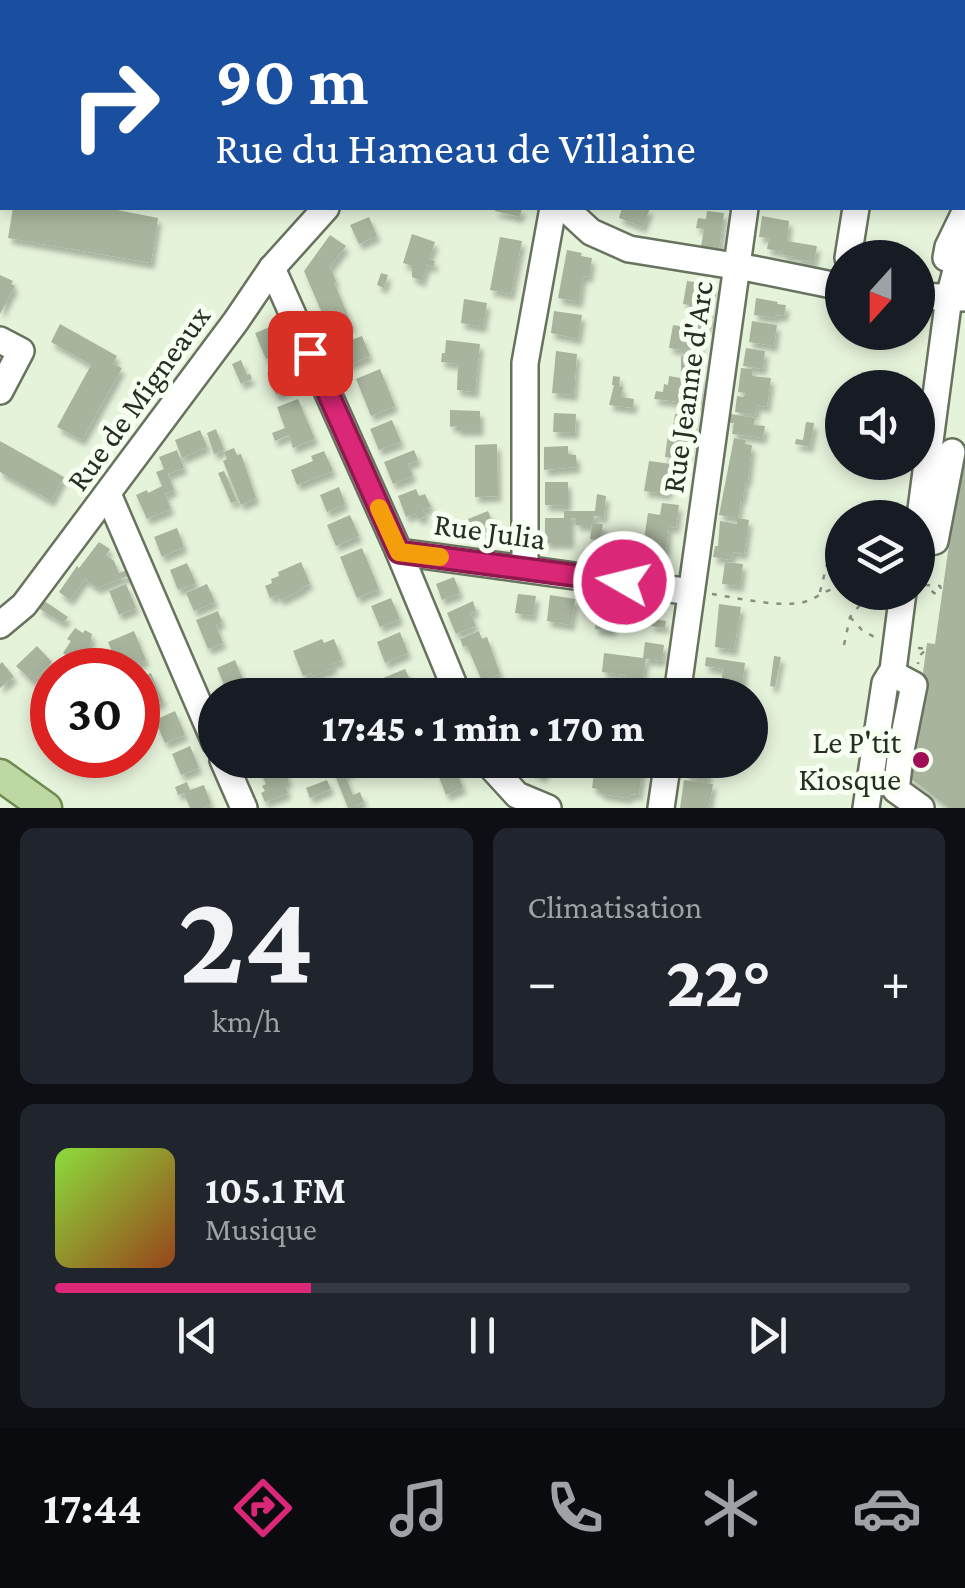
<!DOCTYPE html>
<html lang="fr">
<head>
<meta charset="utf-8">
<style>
	body { margin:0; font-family:"Crimson Pro",serif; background:#20242c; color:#f1f3f6; height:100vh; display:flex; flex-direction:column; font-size:38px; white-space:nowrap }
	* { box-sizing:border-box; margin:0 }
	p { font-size:32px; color:#9ea1a6 }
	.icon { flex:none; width:55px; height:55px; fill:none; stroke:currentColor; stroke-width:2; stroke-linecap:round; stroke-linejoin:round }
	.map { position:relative; height:808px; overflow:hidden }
	.panel { display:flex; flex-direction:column; gap:20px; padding:20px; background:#0d0f14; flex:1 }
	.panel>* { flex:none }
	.top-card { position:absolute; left:0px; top:0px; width:965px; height:210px; box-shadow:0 5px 15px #0003; background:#1a4fa0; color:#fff; overflow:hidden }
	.needle { width:65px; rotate:201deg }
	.fabs { position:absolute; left:825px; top:240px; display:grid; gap:20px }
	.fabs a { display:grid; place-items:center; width:110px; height:110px; border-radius:50%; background:#171b24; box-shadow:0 5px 15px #0003; font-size:50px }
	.speed { position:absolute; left:30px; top:648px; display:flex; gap:20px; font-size:50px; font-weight:700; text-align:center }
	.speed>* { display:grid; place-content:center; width:130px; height:130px; border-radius:50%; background:#171b24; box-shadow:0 5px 15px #0003; line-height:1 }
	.speed .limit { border:15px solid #d22; background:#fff; color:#111 }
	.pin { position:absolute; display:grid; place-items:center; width:85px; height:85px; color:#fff; margin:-42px; border-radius:20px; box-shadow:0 5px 15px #0006 }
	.me { position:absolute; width:110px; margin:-55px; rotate:278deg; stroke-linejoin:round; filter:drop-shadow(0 0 8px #0008) }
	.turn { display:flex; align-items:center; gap:35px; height:210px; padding:0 50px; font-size:45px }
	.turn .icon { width:130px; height:130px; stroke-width:2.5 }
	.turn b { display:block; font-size:70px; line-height:85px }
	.big { font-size:75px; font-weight:800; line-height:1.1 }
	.panel .tile { flex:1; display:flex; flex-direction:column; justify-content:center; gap:15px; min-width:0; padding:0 35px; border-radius:15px; background:#20242c }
	.panel .dial { align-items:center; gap:0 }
	.dial b { font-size:130px; line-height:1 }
	.song { display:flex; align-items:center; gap:30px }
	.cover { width:120px; height:120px; border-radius:15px; background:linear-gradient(135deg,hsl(90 70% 55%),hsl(20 70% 35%)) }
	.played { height:10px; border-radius:5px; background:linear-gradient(90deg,#db2777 30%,#363941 30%) }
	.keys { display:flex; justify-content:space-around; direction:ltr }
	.heat { display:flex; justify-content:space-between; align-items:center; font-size:55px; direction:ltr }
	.panel .tiles { flex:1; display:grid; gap:20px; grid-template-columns:1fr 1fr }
	.tile:last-child { grid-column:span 2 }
	.trip { position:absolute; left:198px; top:678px; width:570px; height:100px; border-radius:50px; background:#171b24; box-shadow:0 5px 15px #0003; font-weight:800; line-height:100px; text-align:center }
	.menu { display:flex; height:160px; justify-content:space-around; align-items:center; background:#090b0e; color:#9ea1a6 }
	.menu .icon { width:70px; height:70px }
	.menu .current { color:#db2777 }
	.menu b { font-size:45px; color:#f1f3f6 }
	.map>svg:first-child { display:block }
	.green { fill:#efb8c8 }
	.building { fill:#a8b49d; filter:url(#shadow) }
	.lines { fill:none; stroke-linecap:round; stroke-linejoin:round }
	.minor-casing { stroke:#67735e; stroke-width:30 }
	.major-casing { stroke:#6d8b4f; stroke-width:35 }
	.path { stroke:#889180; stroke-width:2.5; stroke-dasharray:5 8; stroke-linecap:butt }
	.minor { stroke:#fff; stroke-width:25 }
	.major { stroke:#bed8a3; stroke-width:30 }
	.route-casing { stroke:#8e194d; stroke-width:25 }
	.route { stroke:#db2777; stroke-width:18 }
	.slow { stroke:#f59e0b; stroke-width:18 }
	.poi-dot { fill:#a00e55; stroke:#f7fff0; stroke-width:4 }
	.labels { text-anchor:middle; stroke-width:10; stroke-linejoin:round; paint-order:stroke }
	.street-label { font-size:32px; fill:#282d24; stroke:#f7fff0 }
	.poi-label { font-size:32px; fill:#282d24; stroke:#f7fff0; text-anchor:end }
</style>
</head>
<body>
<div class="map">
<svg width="965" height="808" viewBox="0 0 965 808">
	<defs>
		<filter id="shadow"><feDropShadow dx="3.5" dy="6" stdDeviation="2.5" flood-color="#0004"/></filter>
	</defs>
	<rect width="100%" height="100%" fill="#e6f3db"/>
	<polygon class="green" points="0,0 25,0 25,2 2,2 2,121 0,135"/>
	<g class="building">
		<polygon points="13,208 107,208 158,218 151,263 8,238"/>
		<polygon points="496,208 522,208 520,217 495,211"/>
		<polygon points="622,208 650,208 643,227 619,218"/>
		<polygon points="707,211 724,213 719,250 701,247 704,229 696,228 698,218 706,219"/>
		<polygon points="762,216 789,221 787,241 817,246 814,262 797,260 797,257 782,255 783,252 767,249 769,238 759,237"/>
		<polygon points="369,217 377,236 359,244 350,225"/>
		<polygon points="412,234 435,242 429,259 435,261 433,267 427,265 422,281 412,277 412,266 403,263"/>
		<polygon points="330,235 346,246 330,267 336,281 334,283 352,325 331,334 304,271"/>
		<polygon points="500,237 522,241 511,294 490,290"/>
		<polygon points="567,250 582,253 581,256 592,258 589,277 583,276 579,302 558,298"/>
		<polygon points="381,273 388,275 384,288 377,285"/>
		<polygon points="0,275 13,281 11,284 15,286 0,314"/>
		<polygon points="687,281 713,285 709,316 712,316 711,322 708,321 707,328 686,325 689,305 683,304"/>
		<polygon points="756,298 778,302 777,304 786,305 784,316 776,315 775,318 754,315"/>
		<polygon points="464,299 487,303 483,327 461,323"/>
		<polygon points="554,311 582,315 578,339 551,333"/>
		<polygon points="752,321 777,325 774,346 749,342"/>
		<polygon points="60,324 117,356 113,364 122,368 82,440 57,427 91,365 51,342"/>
		<polygon points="275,325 286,351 266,359 255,333"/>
		<polygon points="673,325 693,328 691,340 701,342 699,352 669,348"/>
		<polygon points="362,336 370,356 349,365 341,344"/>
		<polygon points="446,340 480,344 475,392 457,390 458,364 441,362 442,353 445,353"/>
		<polygon points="746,348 765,351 763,369 743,366"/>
		<polygon points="556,351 577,354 574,395 552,393"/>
		<polygon points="681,356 701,359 698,376 701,376 699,404 654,399 656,391 663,392 664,384 668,385 669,376 681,378"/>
		<polygon points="241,360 247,375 250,374 252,379 241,384 232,364"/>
		<polygon points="291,364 299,384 276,395 267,373"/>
		<polygon points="741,368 752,369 752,376 771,378 767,407 757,405 755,415 735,412 737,396 744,397 745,393 738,392"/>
		<polygon points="380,369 395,406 371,416 356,379"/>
		<polygon points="613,376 620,377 619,387 623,387 621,397 634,399 633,408 609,405 614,385 612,385"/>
		<polygon points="298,399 315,439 293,448 289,435 275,441 272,433 285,428 277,407"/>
		<polygon points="450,410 480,411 480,430 457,430 457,426 450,427"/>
		<polygon points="554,413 576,414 575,433 553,432"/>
		<polygon points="675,414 695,416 686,460 665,457 668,434 672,434"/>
		<polygon points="731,414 755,418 754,425 765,426 763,438 732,434 734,423 729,423"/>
		<polygon points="392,420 401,442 379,450 370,429"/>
		<polygon points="806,422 814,423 810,447 795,444 796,439 803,440"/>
		<polygon points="216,429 224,450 214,454 207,433"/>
		<polygon points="200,430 207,447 182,458 175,440"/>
		<polygon points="734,438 746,440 745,444 752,445 748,480 746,480 743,498 741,498 738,518 749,520 744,554 734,552 730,560 713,557 715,546 718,546 720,521 737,524 737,518 719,515"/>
		<polygon points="0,441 64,477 51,501 0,472"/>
		<polygon points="497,444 498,496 475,497 475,445"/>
		<polygon points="568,446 568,454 576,455 577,467 544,470 544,447"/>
		<polygon points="234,448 237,455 241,454 256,498 241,505 223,461 227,459 224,452"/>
		<polygon points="177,450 184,468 168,474 174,490 165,494 171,509 147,519 136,495 147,490 148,493 162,486 156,472 164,469 159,457"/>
		<polygon points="414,450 418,460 408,464 413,476 393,484 384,462"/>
		<polygon points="324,451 333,471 297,485 291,470 313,461 311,456"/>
		<polygon points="649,461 672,464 668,494 644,491"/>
		<polygon points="965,465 965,808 949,808 909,777 927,643 935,644 960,467"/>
		<polygon points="224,471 237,501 231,503 218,473"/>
		<polygon points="545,482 568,482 568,506 545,505"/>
		<polygon points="339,487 345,504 327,512 320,495"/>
		<polygon points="416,489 419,496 425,494 431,507 423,510 426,516 418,519 415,513 406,517 398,496"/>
		<polygon points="597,494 606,496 604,517 594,516 593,523 603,524 600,541 590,539 592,525 576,525 576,518 571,518 571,543 545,543 545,518 564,518 564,511 595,511"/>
		<polygon points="662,503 679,505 676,528 669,526 666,550 661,549 659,567 635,564 637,546 643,546 648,513 660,515"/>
		<polygon points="488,511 496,530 485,534 486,537 478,541 468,519"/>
		<polygon points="350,515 359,536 336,546 327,525"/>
		<polygon points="177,528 184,547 162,557 154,537"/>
		<polygon points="99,542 110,549 106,555 114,561 119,573 130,569 133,574 97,588 85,579 70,600 59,592 77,566 79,568"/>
		<polygon points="362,548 379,589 357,598 340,557"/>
		<polygon points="301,562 310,584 302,587 303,589 280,600 278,595 270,598 265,586 272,583 271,579 279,576 278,572"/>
		<polygon points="725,562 743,564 740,586 722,584"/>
		<polygon points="187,563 196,583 178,590 170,570"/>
		<polygon points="454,577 460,593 442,600 436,584"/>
		<polygon points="126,584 136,608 119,615 109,591"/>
		<polygon points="207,584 215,602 194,611 186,593"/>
		<polygon points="584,589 607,593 602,610 581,607"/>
		<polygon points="518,594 536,596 533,616 515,613"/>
		<polygon points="550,595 575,599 571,625 547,621"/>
		<polygon points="391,598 400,619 380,627 371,606"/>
		<polygon points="43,600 68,617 63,623 38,608"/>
		<polygon points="624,600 631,602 629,615 617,611 618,603 623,603"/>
		<polygon points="473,601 476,611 470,613 476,626 456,634 447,613"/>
		<polygon points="719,604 741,607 734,650 715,647"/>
		<polygon points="218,611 222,622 216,625 223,643 208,649 196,620"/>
		<polygon points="597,612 615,615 612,631 595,629"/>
		<polygon points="652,619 666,621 665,628 651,626"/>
		<polygon points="75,628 83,633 85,630 92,634 90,645 78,664 63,653 71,641 67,639"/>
		<polygon points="134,631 146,660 129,667 126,657 116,661 108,642"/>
		<polygon points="479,631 482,639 487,637 500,674 482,681 467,646 463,647 460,639"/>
		<polygon points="400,632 408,653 385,663 377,642"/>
		<polygon points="322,639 324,643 334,639 342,660 332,664 334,668 313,676 311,673 303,676 293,651"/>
		<polygon points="645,642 664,645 662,661 646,659 643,677 647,678 646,686 657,688 656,695 633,695 634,685 625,683 626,675 602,672 604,653 643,658"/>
		<polygon points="37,646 52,662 32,681 16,666"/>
		<polygon points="774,656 781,657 775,687 770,686"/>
		<polygon points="706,657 745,663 742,687 721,684 723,669 705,666"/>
		<polygon points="235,660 246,687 228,694 217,668"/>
		<polygon points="2,662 14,677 0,688 0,664"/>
		<polygon points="405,669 415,690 402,695 385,695 378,680"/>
		<polygon points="151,673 163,701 147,708 149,711 142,713 141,710 138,712 138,678"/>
		<polygon points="518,683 523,695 499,695 498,692"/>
		<polygon points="696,686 717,688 716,695 695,695"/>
		<polygon points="175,711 185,735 165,743 155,720"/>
		<polygon points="190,746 199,768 181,775 172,754"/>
		<polygon points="255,760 298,760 283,766 289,781 284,783 288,793 265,802 261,793 265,791 262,786 266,784"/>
		<polygon points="329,760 377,760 344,774 353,795 360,792 364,802 357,805 358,808 348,808"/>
		<polygon points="421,760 447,760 425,770"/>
		<polygon points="524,760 553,760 542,777 521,764"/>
		<polygon points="622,760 643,760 639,795 632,794 627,798 602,794 597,789 592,788 595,766 621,770"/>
		<polygon points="689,760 710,761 707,781 686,778"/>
		<polygon points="454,765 463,788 446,795 437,772"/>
		<polygon points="327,780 331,789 310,798 306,788"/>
		<polygon points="684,780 713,784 709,806 707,808 680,808"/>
		<polygon points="187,782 190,790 204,785 211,804 202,808 190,808 184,793 178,795 175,787"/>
	</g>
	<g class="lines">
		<defs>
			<g id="minor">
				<polyline points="575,2 577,0"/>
				<polyline points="774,2 774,0"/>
				<polyline points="882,2 882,0"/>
				<polyline points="565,208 591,232 629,249 753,269 842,287"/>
				<polyline points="848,258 856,208"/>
				<polyline points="946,258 948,247 965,212"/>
				<polyline points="272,268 399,552 458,695"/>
				<polyline points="918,296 962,298"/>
				<polyline points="0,340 21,351 0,391"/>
				<polyline points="108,494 215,742"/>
				<polyline points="918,532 949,297 961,252 965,243"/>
				<polyline points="918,545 935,541 952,452"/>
				<polyline points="399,552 691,592"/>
				<polyline points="525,569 525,363 553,208"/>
				<polyline points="0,625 24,605 236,321 272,268 326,208"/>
				<polyline points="897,676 914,685 901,750 896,790 921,808"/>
				<polyline points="677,695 745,208"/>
				<polyline points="223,760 244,808"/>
				<polyline points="485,760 517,795 548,808"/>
				<polyline points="661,808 668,760"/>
				<polyline points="866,808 885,683 893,670 903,592"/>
			</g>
			<polyline id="major" points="0,775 46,808"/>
		</defs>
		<use href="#minor" class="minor-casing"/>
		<use href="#major" class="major-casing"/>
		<g class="path">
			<polyline points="544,0 547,1"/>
			<polyline points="922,582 934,593 942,595"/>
			<polyline points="925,585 940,586 942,593"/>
			<polyline points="820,592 835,532"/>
			<path d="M 712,594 C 738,598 780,608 804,602 C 819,598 826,587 842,589"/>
			<polyline points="850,617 862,630 876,638"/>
			<polyline points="844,645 850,617 865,599 860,592"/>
			<polyline points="918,648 927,649 919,656 918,664"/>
		</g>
		<use href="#minor" class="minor"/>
		<use href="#major" class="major"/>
	</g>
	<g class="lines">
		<defs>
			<polyline id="route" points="310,353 399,552 624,582"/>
		</defs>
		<use href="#route" class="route-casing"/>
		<use href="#route" class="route"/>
		<polyline class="slow" points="379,508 399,552 440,557"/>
	</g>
	<circle class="poi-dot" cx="921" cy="760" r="10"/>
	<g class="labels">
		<g class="street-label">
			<text transform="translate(687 387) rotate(-82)" y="11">Rue Jeanne d'Arc</text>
			<text transform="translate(138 398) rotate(-54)" y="11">Rue de Migneaux</text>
			<text transform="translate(490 531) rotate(8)" y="11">Rue Julia</text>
		</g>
		<g class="poi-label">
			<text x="901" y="753">Le P'tit<tspan x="901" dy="37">Kiosque</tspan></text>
		</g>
	</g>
</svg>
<div class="fabs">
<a><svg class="needle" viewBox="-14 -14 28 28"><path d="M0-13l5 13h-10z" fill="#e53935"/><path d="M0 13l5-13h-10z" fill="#9ea1a6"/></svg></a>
<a><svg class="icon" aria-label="sound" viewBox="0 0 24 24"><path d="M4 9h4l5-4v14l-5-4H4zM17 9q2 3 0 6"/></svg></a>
<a><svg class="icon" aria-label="layers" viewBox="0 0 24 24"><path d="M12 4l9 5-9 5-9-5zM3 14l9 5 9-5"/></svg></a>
</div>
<div class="speed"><div class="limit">30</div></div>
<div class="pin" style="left:310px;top:353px;background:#d93025"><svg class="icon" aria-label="arrive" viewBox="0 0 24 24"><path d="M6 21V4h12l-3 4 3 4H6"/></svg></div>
<svg class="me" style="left:624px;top:582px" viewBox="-20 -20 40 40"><circle r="17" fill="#db2777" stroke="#fff" stroke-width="3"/><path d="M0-11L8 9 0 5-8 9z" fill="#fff"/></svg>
<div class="trip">17:45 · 1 min · 170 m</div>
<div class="top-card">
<div class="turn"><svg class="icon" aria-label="right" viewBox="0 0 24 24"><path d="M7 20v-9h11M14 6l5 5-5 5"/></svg><div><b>90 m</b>Rue du Hameau de Villaine</div></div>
</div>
</div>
<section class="panel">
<div class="tiles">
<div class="tile dial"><b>24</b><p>km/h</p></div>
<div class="tile"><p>Climatisation</p>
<div class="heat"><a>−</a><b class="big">22°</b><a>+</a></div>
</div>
<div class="tile">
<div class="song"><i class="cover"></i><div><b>105.1 FM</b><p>Musique</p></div></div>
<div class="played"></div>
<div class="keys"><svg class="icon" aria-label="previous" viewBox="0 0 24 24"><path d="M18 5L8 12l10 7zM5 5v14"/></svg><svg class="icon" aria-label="pause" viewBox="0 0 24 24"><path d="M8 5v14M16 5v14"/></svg><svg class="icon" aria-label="next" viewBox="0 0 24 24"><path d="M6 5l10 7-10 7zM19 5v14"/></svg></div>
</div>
</div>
</section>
<nav class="menu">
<b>17:44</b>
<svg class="icon current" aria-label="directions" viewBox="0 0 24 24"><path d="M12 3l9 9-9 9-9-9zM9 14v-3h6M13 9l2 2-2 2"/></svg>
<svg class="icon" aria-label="music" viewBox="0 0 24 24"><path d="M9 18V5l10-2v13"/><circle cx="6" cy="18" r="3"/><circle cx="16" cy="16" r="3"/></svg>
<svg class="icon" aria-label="phone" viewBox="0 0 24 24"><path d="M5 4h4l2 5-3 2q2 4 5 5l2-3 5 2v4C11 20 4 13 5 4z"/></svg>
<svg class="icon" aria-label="climate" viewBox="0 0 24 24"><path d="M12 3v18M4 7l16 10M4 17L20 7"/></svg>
<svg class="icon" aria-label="car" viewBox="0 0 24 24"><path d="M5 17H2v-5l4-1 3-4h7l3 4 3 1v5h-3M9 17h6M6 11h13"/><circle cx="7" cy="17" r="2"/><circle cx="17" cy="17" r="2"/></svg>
</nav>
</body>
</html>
